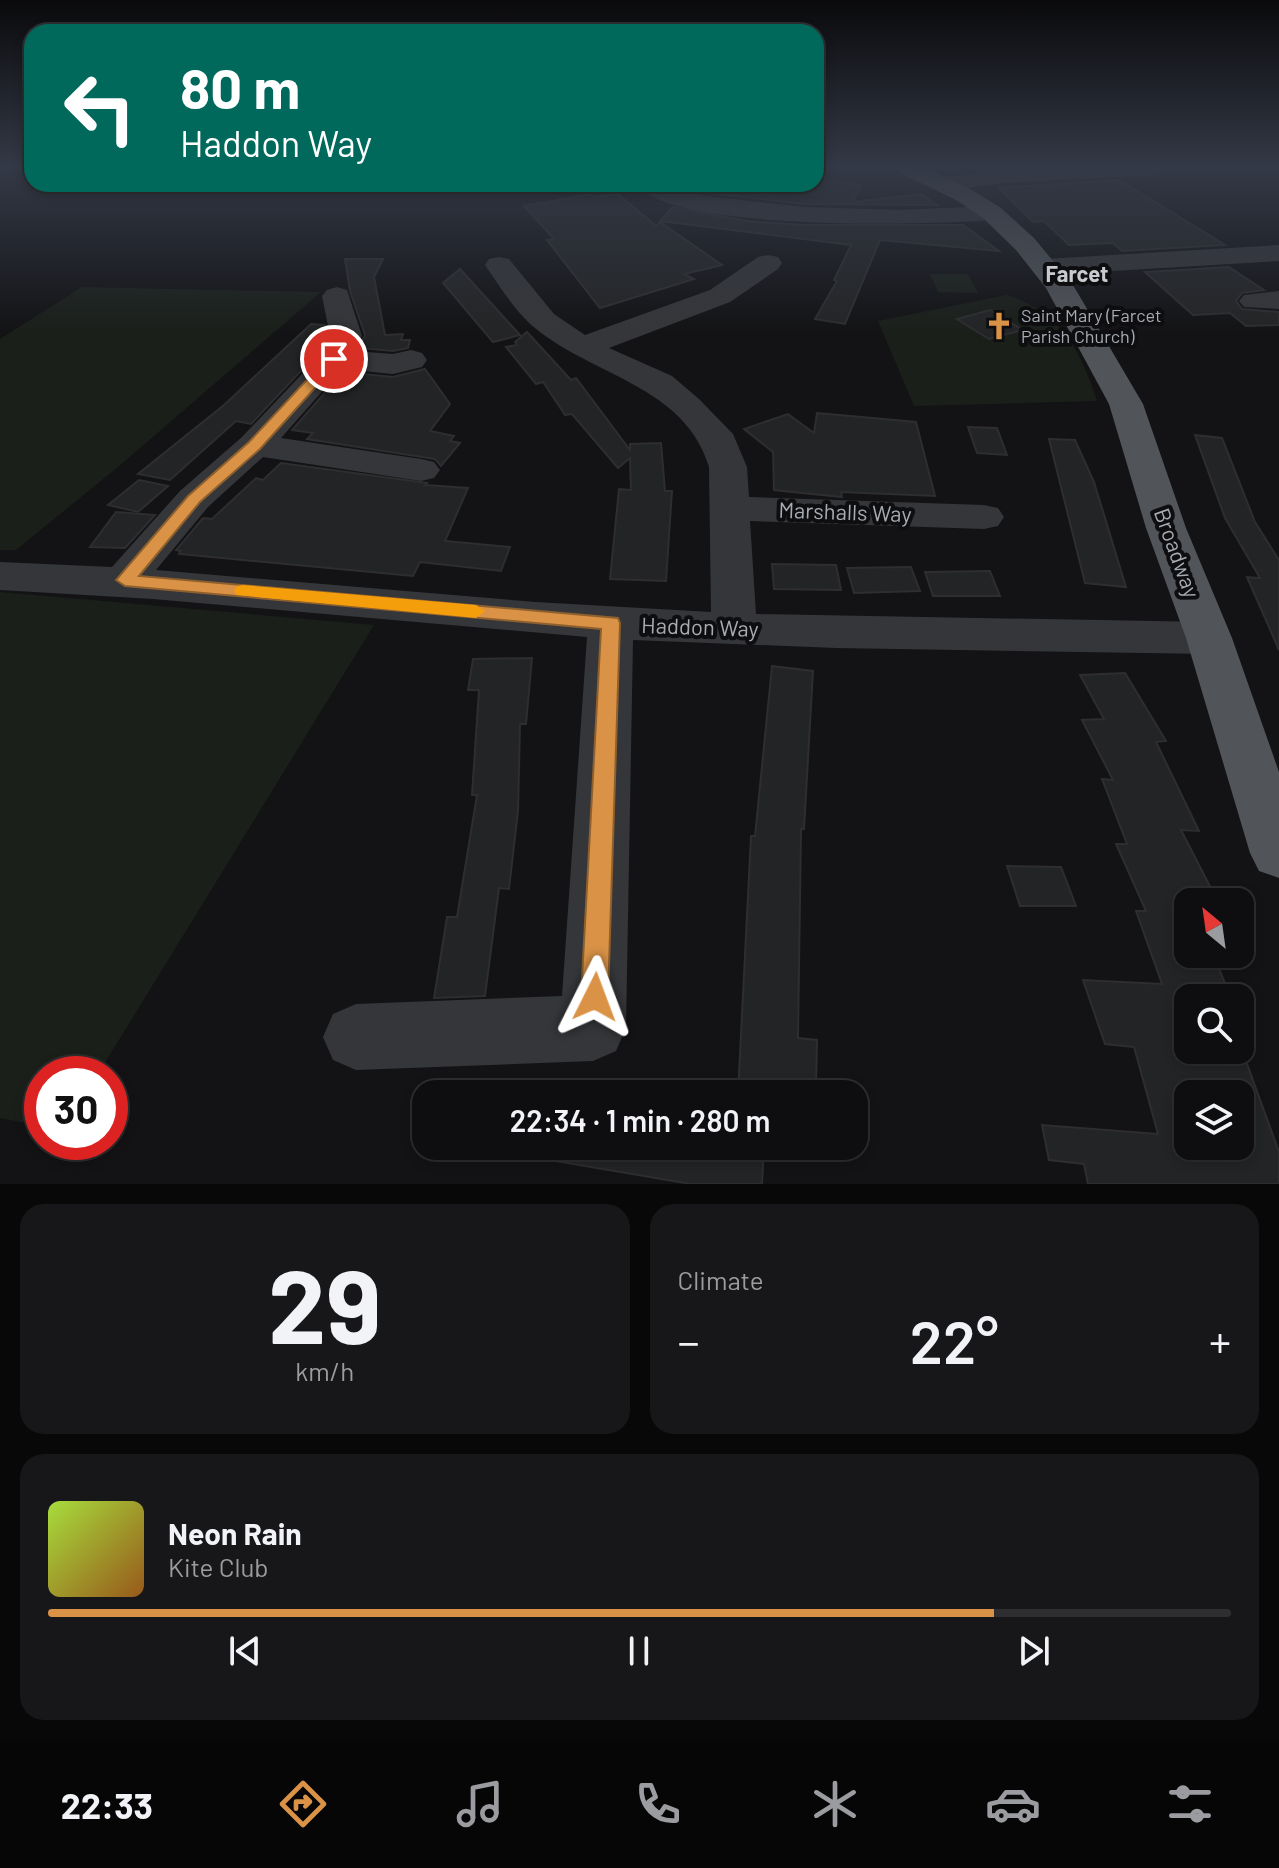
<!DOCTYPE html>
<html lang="en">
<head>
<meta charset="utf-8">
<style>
	body { margin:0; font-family:Barlow,sans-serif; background:#171719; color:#f1f3f6; height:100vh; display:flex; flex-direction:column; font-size:30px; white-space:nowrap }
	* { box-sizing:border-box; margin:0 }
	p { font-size:26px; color:#9b9c9f }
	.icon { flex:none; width:44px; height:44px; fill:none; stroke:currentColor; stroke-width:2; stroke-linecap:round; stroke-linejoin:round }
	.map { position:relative; height:1184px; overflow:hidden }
	.side { display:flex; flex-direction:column; gap:20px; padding:20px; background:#080809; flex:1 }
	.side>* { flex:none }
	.guide { position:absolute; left:24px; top:24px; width:800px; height:168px; border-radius:24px; box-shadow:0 4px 12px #0003,0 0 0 2px #2e2e30; background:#00695c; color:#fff; overflow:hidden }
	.needle { width:52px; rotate:331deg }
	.buttons { position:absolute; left:1174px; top:888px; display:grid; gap:16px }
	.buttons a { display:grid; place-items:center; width:80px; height:80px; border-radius:16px; background:#0e0e10; box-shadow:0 4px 12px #0003,0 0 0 2px #2e2e30; font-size:40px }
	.speed { position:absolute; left:24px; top:1056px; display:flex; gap:16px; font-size:40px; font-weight:700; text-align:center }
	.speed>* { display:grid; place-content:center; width:104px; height:104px; border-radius:50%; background:#0e0e10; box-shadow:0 4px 12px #0003,0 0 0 2px #2e2e30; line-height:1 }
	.speed .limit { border:12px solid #d22; background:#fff; color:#111 }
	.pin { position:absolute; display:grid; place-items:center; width:68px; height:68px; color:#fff; margin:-34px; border:4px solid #fff; border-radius:50%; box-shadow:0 2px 8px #0007 }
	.me { position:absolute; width:88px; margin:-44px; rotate:3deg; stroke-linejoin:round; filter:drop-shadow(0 0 6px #0008) }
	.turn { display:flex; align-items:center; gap:28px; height:168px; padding:0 24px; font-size:36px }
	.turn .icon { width:104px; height:104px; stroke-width:2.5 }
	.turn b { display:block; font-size:56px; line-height:68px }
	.big { font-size:60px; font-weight:600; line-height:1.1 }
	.side .tile { flex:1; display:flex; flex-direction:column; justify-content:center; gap:12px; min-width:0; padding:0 28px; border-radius:24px; background:#171719 }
	.side .dial { align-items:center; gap:0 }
	.dial b { font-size:104px; line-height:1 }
	.song { display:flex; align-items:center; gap:24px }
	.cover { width:96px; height:96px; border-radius:12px; background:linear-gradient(135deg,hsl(80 70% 55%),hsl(30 70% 35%)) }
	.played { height:8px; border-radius:4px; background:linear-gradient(90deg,#da9346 80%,#2e2e30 80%) }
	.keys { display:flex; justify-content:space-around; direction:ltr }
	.heat { display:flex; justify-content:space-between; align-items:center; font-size:44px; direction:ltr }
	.side .tiles { flex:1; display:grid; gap:20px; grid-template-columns:1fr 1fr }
	.tile:last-child { grid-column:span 2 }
	.trip { position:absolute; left:412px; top:1080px; width:456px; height:80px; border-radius:24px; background:#0e0e10; box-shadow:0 4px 12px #0003,0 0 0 2px #2e2e30; font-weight:600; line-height:80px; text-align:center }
	.menu { display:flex; height:128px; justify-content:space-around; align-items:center; background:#060606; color:#9b9c9f }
	.menu .icon { width:56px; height:56px }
	.menu .current { color:#da9346 }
	.menu b { font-size:36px; color:#f1f3f6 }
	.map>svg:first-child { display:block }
	.green { fill:#1a1f1a }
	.building { fill:#232425; stroke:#2e2e30; stroke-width:2; fill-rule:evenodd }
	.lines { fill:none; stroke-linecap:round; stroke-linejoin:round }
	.minor { fill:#353639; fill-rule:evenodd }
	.major { fill:#515458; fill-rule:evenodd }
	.route { fill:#da9346; stroke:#8e602e; stroke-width:2 }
	.slow { fill:#f59e0b }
	.labels { text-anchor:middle; stroke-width:8; stroke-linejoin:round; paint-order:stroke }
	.far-poi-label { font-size:18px; fill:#a7acb3; stroke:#0e0e10; text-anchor:start }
	.far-quarter-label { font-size:22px; font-weight:bold; fill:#c7cbd0; stroke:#0e0e10 }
	.street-label { font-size:22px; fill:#a7acb3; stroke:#0e0e10 }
</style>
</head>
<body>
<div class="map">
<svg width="1279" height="1184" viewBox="0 0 1279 1184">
	<rect width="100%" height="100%" fill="#131315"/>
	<g class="green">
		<polygon points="930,274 968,274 978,293 938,292"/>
		<polygon points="82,287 321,292 118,467 16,550 0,550 0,339"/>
		<path d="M 1007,295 C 1061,313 1080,349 1097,401 L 914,406 L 878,321 Z"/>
		<polygon points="0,592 374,625 98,1074 42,1074 42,1126 0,1118"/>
	</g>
	<g class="building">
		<polygon points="1119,180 1225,245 1122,251 1113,243 1069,245 1044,221 1033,222 999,188"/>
		<polygon points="826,181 861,185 853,202 921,194 937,205 805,204 707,193 689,188 692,184 732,184 815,194"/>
		<polygon points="591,194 594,197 618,194 656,226 660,222 722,265 684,274 694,279 600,308 547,240 554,239 524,206"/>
		<polygon points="673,207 747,221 804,225 963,225 999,251 880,240 845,324 815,319 837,281 834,280 851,245 660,221"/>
		<polygon points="345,259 383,259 374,277 385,335 403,334 401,340 410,340 408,348 393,351 359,348 365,335 350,291"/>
		<polygon points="1229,267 1264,290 1242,293 1236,301 1242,309 1279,312 1279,325 1246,326 1230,313 1193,315 1145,272"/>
		<polygon points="460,269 520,335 493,342 443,283"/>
		<polygon points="990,310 1023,330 989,339 957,319"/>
		<polygon points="311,324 325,325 327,336 318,353 251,424 236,421 170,480 138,474 224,405"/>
		<polygon points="527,332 571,380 576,378 630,450 630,444 661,443 665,491 672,491 666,581 610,579 619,489 631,490 630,458 618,468 572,414 565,415 543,382 536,384 506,347 517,345 515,342"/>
		<polygon points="425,369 450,404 430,431 454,436 450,441 460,443 441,466 435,459 307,439 313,433 292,430 343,372 393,377"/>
		<polygon points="817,413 916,422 935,496 841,492 842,497 774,490 773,452 744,429 788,414 814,433"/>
		<polygon points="968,427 997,428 1007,455 977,453"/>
		<polygon points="1195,435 1222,438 1255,522 1279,560 1279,650 1247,577 1260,578 1225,518"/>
		<polygon points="1049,439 1075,440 1094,482 1126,587 1085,583"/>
		<polygon points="281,463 427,483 425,485 468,488 445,541 510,547 501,571 420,562 413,576 179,554 181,551 176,550 203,518 212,519 256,478 263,480"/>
		<polygon points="139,480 168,486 138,512 108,505"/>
		<polygon points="116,512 155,515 125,548 90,547"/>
		<polygon points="772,564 836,565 841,590 774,589"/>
		<polygon points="911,567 920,591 854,593 847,568"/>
		<polygon points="990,571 1000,596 933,596 925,572"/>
		<polygon points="532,658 526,724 520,724 518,811 509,889 499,888 485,996 434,998 447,917 457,917 477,795 472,795 479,690 468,690 473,659"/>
		<polygon points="772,666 813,671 804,829 801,829 798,1038 817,1040 816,1088 793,1085 793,1094 738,1094 751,836 755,836"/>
		<path d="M 1125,673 L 1166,741 L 1156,742 L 1199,831 L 1181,830 L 1216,898 L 1188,898 L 1188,954 L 1213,954 L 1231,998 L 1188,998 L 1188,1050 L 1242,1050 L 1279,1152 L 1279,1184 L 1088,1184 L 1084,1164 L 1049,1160 L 1042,1125 L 1158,1134 L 1134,1047 L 1105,1044 L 1083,980 L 1162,984 L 1136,911 L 1146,911 L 1116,844 L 1127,844 L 1102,779 L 1113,780 L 1082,720 L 1104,719 L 1080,675 ZM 1188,1094 L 1240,1094 L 1240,1146 L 1188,1146 Z"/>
		<polygon points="1007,866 1061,867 1076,906 1020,906"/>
		<polygon points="550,1146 764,1146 762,1184 691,1184 549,1160"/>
	</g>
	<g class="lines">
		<g class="minor">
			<polygon points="1166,168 1155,175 1004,183 943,191 935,189 931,184 935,179 943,177 1022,168"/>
			<path d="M 636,184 L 666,184 L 706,196 L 805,207 L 898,210 L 992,206 L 1001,208 L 1004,213 L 1001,218 L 992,220 C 932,225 670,232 636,184 Z"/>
			<polygon points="1279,245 1279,261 1045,275 1035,273 1031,267 1035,261 1045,259"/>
			<path d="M 768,255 L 778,257 L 782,263 L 778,269 L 730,302 L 609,348 L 672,376 L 699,399 L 733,434 L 747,467 L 749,497 L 984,505 L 998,508 L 1004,517 L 998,526 L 984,529 L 750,521 L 756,614 L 1209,622 L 1225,626 L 1232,638 L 1225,650 L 1209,654 L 836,648 L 633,640 L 626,1028 L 616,1051 L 593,1061 L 356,1070 L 333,1060 L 323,1037 L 333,1014 L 356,1004 L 562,996 L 587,637 L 153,599 L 0,590 L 0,562 L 112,567 L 180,491 L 242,437 L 320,355 L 330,336 L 322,296 L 327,290 L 337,287 L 347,290 L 362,336 L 354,351 L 393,354 L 411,350 L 422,353 L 427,360 L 422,367 L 393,374 L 342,369 L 281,438 L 421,459 L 434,462 L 440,470 L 434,478 L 421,481 L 263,457 L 208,507 L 156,570 L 536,602 L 711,612 L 709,467 C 685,386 593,376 535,328 C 516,313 499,285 485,265 L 489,259 L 499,257 L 509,259 L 554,314 L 585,335 L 710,290 L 758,257 Z"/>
			<polygon points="1279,291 1279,309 1244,307 1239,301 1244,295"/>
		</g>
		<polygon class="major" points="897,168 926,168 972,190 1001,208 1034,238 1073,285 1143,404 1186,528 1232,638 1279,772 1279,878 1259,871 1250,853 1186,638 1146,528 1109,404 1046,288 1016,250 983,218 956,200 900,173"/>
	</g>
	<linearGradient id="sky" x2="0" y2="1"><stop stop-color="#0a0a0c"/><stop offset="0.5" stop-color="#333946"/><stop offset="1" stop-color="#333946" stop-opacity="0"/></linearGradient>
	<rect width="1279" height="334" fill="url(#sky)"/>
	<polygon class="route" points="329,356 341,359 260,449 200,502 139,576 618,618 620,623 608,997 604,1006 595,1010 585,1006 581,997 601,629 125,586 116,580 188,496 249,442"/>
	<polygon class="slow" points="243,585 476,605 485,611 476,618 237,595 234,591 237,586"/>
	<defs>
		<symbol id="church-bare" viewBox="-9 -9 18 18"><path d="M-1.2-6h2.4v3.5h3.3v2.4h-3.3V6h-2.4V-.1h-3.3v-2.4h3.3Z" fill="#da9346" stroke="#0e0e10" stroke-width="2.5" paint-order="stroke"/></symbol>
	</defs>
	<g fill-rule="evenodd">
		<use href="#church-bare" x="979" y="306" width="40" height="40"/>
	</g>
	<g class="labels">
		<g class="far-poi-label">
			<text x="1021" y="322">Saint Mary (Farcet<tspan x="1021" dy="21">Parish Church)</tspan></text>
		</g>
		<g class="far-quarter-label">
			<text x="1077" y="282">Farcet</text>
		</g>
		<g class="street-label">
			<text transform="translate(845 512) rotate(2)" y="8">Marshalls Way</text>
			<text transform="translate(1177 553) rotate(70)" y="8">Broadway</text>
			<text transform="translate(700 627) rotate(2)" y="8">Haddon Way</text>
		</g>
	</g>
</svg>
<div class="buttons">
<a><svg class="needle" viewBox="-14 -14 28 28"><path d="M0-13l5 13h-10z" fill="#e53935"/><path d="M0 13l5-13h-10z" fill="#9b9c9f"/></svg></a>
<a><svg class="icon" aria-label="search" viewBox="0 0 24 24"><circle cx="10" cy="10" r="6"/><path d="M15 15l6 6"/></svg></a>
<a><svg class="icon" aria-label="layers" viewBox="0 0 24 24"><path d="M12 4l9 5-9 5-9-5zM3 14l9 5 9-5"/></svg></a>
</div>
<div class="speed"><div class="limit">30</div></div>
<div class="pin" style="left:334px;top:359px;background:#d93025"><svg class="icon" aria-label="arrive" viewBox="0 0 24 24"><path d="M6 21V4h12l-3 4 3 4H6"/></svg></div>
<svg class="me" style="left:595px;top:997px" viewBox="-20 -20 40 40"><path d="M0-17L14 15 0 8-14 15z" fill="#da9346" stroke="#fff" stroke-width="4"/></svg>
<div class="trip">22:34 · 1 min · 280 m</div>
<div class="guide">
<div class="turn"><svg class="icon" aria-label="left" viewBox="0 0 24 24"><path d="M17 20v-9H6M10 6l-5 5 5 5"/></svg><div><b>80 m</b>Haddon Way</div></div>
</div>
</div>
<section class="side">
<div class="tiles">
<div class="tile dial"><b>29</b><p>km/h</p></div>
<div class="tile"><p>Climate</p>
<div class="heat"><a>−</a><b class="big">22°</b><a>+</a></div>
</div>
<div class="tile">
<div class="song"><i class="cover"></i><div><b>Neon Rain</b><p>Kite Club</p></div></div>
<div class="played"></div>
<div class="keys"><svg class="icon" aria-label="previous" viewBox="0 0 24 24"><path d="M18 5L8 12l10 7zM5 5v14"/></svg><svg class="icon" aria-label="pause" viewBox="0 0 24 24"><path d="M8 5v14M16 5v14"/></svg><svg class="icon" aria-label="next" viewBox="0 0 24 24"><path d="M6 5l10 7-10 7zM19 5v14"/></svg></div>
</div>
</div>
</section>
<nav class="menu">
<b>22:33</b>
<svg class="icon current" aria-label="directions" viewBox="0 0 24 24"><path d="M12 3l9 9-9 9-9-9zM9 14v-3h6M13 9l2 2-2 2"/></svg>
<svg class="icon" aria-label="music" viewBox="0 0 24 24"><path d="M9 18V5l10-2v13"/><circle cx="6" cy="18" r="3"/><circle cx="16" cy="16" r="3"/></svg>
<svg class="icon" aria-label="phone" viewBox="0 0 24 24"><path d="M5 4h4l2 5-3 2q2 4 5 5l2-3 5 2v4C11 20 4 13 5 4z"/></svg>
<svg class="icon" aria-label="climate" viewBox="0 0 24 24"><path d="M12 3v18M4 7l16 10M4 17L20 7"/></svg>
<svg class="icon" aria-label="car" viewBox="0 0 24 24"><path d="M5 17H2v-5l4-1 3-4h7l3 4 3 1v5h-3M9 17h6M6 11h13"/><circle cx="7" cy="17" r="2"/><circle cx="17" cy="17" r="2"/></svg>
<svg class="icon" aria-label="filters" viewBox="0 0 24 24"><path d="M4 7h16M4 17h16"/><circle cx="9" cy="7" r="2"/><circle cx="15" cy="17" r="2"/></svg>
</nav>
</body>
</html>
